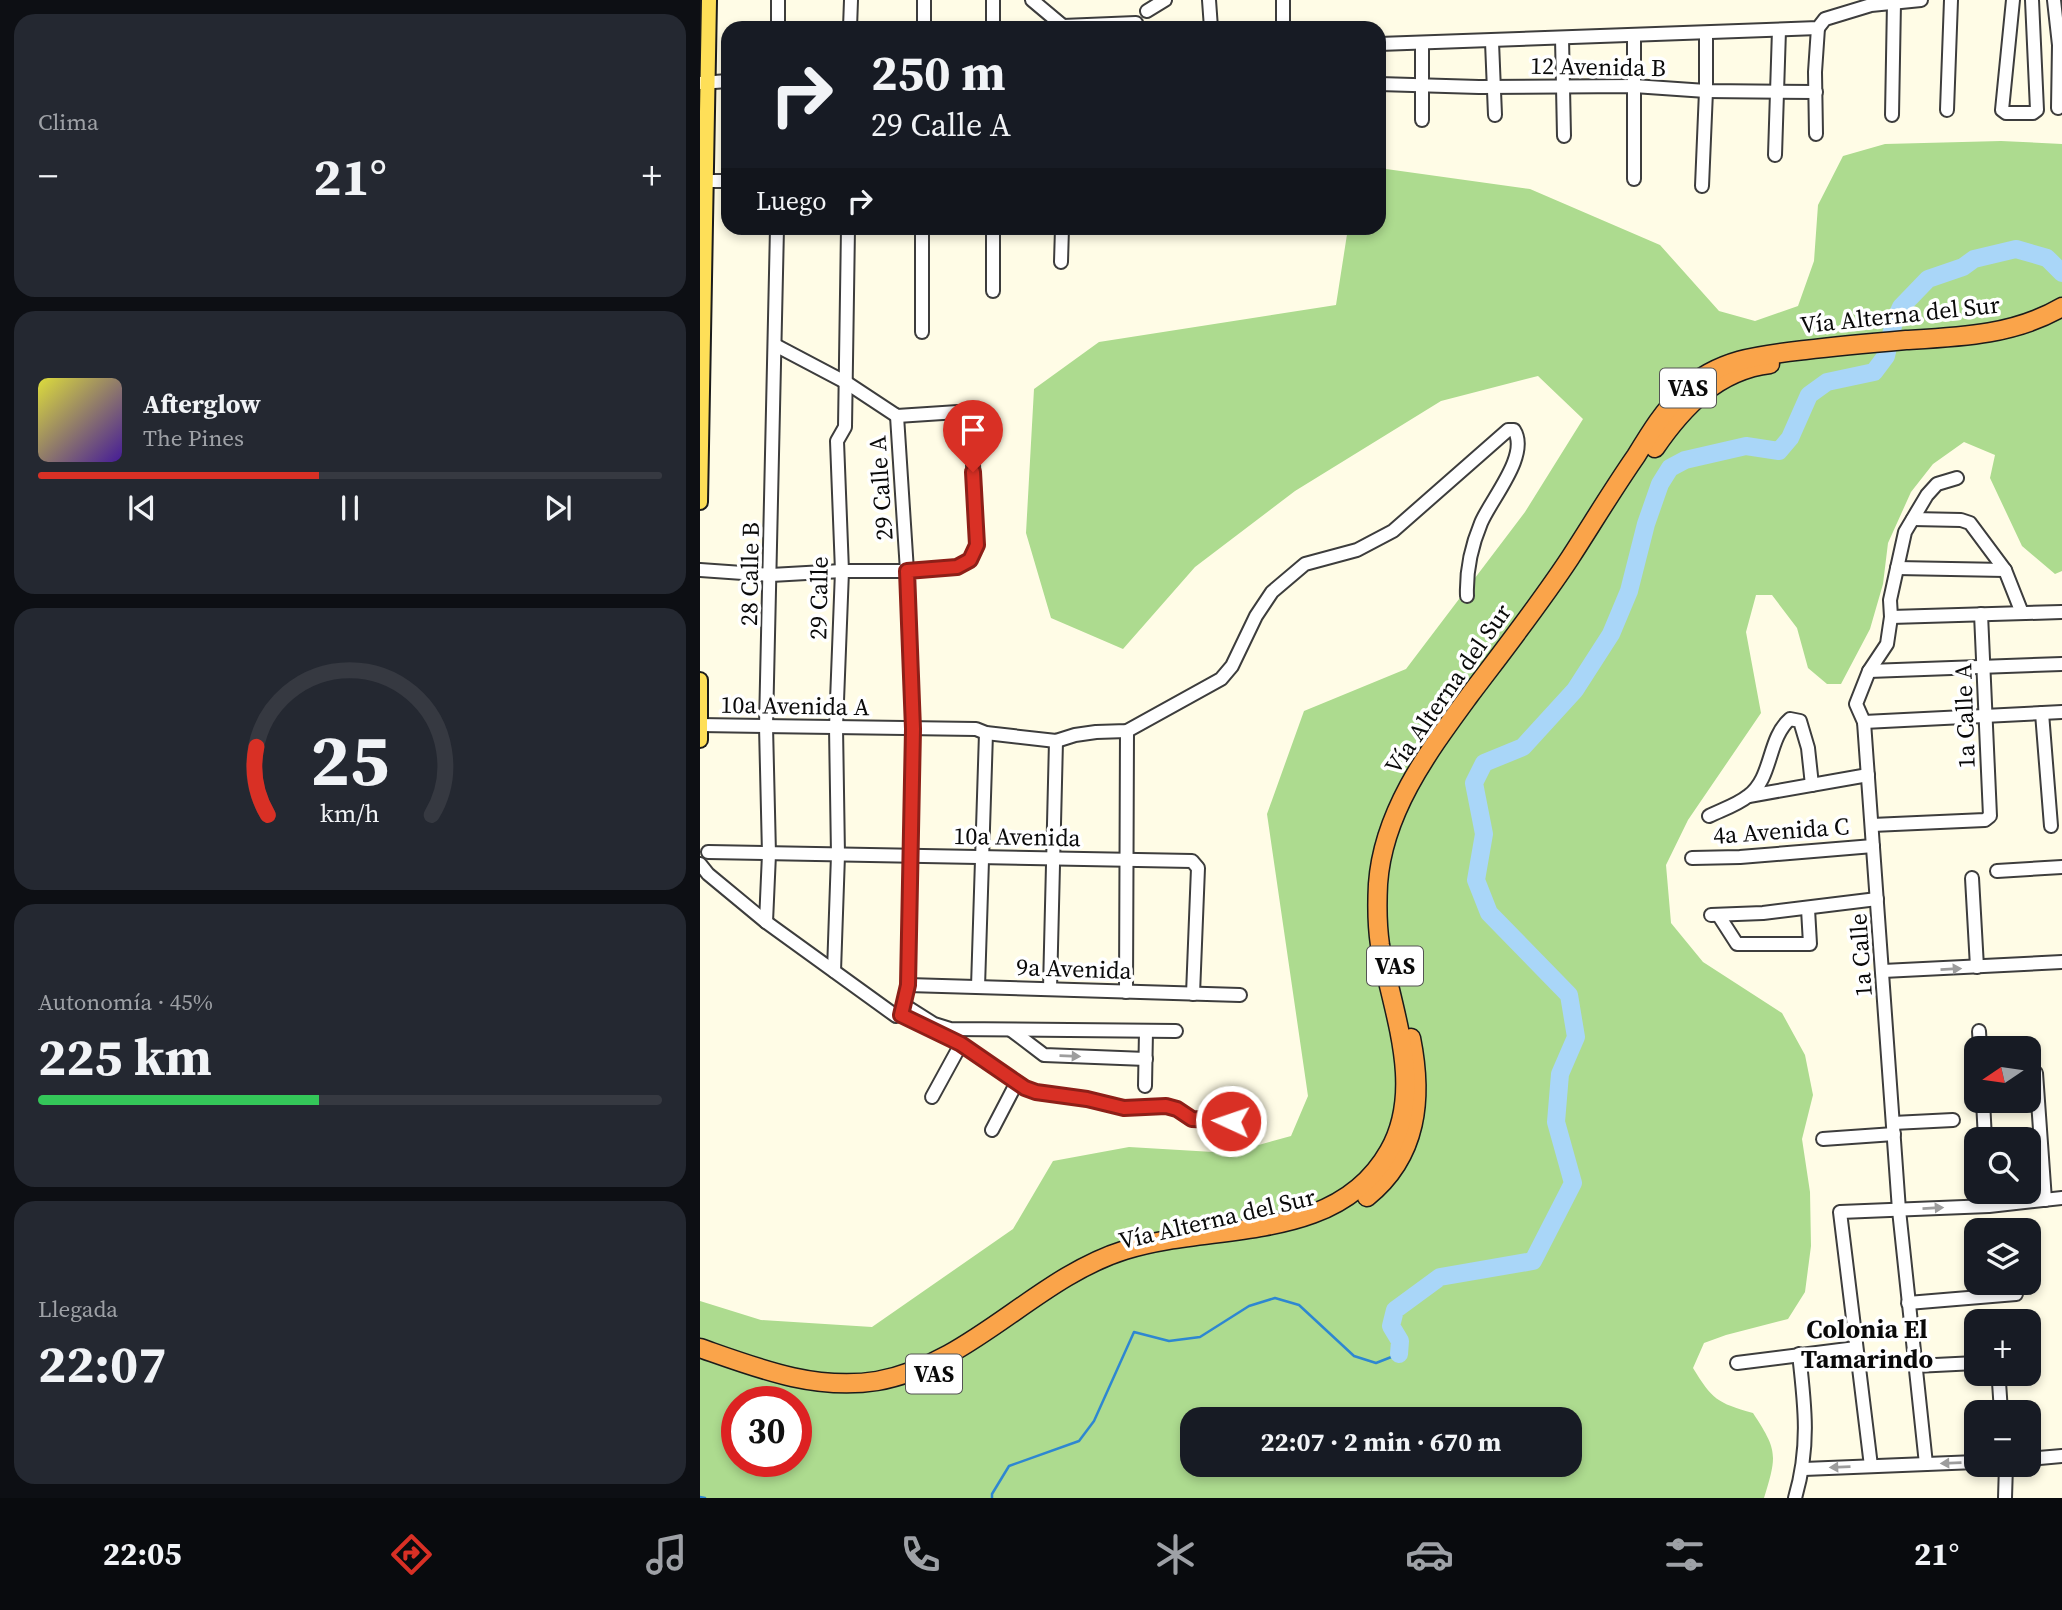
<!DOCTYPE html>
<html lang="es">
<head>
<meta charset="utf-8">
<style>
	body { margin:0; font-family:"Source Serif 4",serif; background:#242831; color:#f1f3f6; height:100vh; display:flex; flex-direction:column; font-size:26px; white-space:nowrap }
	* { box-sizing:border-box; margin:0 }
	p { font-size:23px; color:#9ea1a6 }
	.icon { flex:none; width:38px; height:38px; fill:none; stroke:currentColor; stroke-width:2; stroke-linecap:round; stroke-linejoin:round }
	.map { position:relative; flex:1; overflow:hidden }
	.details { display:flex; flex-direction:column; gap:14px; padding:14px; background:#0d0f14; width:700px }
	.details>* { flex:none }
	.guide { position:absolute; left:21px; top:21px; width:665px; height:214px; border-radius:21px; box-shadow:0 4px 10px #0003; background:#171b24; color:#f1f3f6; overflow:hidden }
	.needle { width:46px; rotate:257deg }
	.controls { position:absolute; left:1264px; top:1036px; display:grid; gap:14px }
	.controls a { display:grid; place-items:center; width:77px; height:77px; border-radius:14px; background:#171b24; box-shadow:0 4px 10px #0003; font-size:35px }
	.speed { position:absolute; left:21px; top:1386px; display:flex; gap:14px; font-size:35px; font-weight:700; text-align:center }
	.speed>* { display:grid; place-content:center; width:91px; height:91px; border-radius:50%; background:#171b24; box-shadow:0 4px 10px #0003; line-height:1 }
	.speed .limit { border:10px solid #d22; background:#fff; color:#111 }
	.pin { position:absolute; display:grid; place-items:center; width:60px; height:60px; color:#fff; margin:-72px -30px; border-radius:50% 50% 50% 0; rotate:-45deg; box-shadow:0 0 7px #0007 }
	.pin .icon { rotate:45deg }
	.me { position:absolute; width:77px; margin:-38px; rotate:273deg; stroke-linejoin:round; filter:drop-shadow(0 0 5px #0008) }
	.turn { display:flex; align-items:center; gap:24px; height:147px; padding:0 35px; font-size:32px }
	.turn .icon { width:91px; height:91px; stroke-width:2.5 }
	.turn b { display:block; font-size:49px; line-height:60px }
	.then { display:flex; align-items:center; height:66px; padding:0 35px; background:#0003; gap:14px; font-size:26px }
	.big { font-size:52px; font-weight:700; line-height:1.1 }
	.details .widget { flex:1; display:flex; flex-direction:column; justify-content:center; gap:10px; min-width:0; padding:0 24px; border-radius:21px; background:#242831 }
	.details .dial { align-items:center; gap:0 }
	.dial svg { height:182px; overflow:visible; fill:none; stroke:#363941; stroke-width:7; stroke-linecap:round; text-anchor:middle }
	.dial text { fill:#f1f3f6; stroke:none }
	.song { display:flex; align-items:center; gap:21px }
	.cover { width:84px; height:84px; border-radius:10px; background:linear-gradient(135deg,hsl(60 70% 55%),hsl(260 70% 35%)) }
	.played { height:7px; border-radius:4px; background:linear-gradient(90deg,#d93025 45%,#363941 45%) }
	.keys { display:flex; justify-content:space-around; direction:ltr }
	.heat { display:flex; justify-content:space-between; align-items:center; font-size:38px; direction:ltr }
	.charge { height:10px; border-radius:5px; background:linear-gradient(90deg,#34c759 45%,#363941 0) }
	.trip { position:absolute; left:480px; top:1407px; width:402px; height:70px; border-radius:21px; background:#171b24; box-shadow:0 4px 10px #0003; font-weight:700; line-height:70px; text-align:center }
	.dock { display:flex; height:112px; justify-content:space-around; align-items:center; background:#090b0e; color:#9ea1a6 }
	.dock .icon { width:49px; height:49px }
	.dock .on { color:#d93025 }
	.dock b { font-size:32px; color:#f1f3f6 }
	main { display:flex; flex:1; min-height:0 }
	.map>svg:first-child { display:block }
	.forest { fill:#addb8f; fill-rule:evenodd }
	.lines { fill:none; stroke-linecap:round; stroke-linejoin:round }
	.stream { stroke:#2e87d1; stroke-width:2.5 }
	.river { stroke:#a9d6f8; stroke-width:18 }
	.minor-casing { stroke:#3d3d3d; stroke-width:16 }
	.major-casing { stroke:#1b1b1b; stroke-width:18 }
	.highway-casing { stroke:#1b1b1b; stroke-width:21 }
	.minor { stroke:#fff; stroke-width:12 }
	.major { stroke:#fedf58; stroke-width:14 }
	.highway { stroke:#faa44a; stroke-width:18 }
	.oneway { fill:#9d9d9d }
	.route-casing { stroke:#8d1f18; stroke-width:18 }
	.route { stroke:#d93025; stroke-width:12 }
	.labels { text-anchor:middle; stroke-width:7; stroke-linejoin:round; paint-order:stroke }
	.shield { fill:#fff; stroke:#545454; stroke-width:2 }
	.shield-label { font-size:23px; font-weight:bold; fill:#0a0a0a }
	.street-label { font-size:24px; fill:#0a0a0a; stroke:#fff }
	.neighbourhood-label { font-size:26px; font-weight:bold; fill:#0a0a0a; stroke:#fff }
</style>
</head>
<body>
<main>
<section class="details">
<div class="widget"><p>Clima</p>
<div class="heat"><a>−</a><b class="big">21°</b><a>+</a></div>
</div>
<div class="widget">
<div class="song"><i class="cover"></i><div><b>Afterglow</b><p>The Pines</p></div></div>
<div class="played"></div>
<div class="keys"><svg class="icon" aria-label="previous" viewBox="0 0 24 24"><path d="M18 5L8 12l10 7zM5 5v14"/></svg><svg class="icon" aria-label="pause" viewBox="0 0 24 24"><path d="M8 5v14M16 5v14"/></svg><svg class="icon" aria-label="next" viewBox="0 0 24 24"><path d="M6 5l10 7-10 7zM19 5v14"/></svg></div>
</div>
<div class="widget dial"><svg viewBox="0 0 100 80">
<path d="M14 69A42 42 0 1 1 86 69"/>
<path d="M14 69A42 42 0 0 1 9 39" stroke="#d93025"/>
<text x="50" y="56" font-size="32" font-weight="700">25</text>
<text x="50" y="72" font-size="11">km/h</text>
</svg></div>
<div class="widget"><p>Autonomía · 45%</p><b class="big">225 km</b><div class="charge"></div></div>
<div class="widget"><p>Llegada</p><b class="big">22:07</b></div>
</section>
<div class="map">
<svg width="1362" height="1498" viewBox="0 0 1362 1498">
	<rect width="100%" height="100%" fill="#fffce6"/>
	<path class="forest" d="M 1301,141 L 1362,144 L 1362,571 L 1355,574 L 1322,546 L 1290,478 L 1295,455 L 1264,442 L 1233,464 L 1211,492 L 1188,543 L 1183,584 L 1170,629 L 1141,684 L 1127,684 L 1108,668 L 1097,628 L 1072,595 L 1056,595 L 1046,632 L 1061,713 L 988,820 L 966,865 L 971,923 L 1003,962 L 1082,1013 L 1105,1055 L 1113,1095 L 1102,1139 L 1110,1192 L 1111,1246 L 1105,1292 L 1088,1319 L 1026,1335 L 1004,1343 L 993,1368 C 1012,1399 1017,1403 1053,1413 C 1078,1451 1077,1455 1064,1498 L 0,1498 L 0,1301 L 61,1320 L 172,1327 L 313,1229 L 353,1161 L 429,1147 L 530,1153 L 591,1136 L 608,1096 L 567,814 L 604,711 L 706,669 L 825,512 L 883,419 L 838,376 L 741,401 L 595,491 L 495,567 L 423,649 L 351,618 L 326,533 L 334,389 L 399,342 L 636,305 L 648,228 L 679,228 L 679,168 L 830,189 L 960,245 L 1019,311 L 1055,321 L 1098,306 L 1114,261 L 1118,205 L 1143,156 L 1185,144 ZM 37,1402 L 96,1402 L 96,1461 L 37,1461 ZM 492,1419 L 870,1419 L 870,1465 L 492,1465 Z"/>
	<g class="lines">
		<g class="stream">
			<polyline points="0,1497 5,1498"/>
			<polyline points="292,1498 292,1494 309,1466 379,1441 394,1421 434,1332 469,1341 500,1337 549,1306 575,1298 599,1305 654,1356 676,1363 699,1354"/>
		</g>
		<polyline class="river" points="699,1354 700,1341 691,1326 695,1310 740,1277 833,1261 873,1183 856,1122 860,1074 876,1037 869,995 789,913 776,880 784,834 774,783 784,763 823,747 875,690 911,634 929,591 946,524 960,484 970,468 985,460 1046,446 1079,451 1090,438 1109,395 1127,382 1174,372 1186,356 1194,322 1201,307 1228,279 1263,267 1274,259 1316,249 1347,258 1362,273"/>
		<defs>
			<g id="minor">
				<polyline points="332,0 363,26 436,23 436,28"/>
				<polyline points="509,0 511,28"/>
				<polyline points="1313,0 1302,110 1306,113 1333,113 1337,110 1332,0"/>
				<polyline points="1354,0 1359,45 1358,108"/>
				<polyline points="447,11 465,0"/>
				<polyline points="78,28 78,0"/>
				<polyline points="150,28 151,0"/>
				<polyline points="224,28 224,0"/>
				<polyline points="293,28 293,0"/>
				<polyline points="583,28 583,0"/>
				<polyline points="934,35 934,179"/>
				<polyline points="862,38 864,136"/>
				<polyline points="792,42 795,115"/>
				<polyline points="679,44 1118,28 1125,19 1171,5 1221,0"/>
				<polyline points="0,83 28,81"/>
				<polyline points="679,84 779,87 934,86 1006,91 1116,92"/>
				<polyline points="1247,110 1251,0"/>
				<polyline points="1192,115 1194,2"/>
				<polyline points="722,120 722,43"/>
				<polyline points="1116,134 1115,72 1118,28"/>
				<polyline points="1075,155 1079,30"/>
				<polyline points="0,181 28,181"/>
				<polyline points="1002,186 1006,91 1006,33"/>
				<polyline points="361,262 362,228"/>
				<polyline points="293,291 293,228"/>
				<polyline points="222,332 222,228"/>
				<polyline points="1213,519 1261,520 1270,523 1305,570 1322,613"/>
				<polyline points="1197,568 1305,570"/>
				<polyline points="0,570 71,575 142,571 207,571 257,567 270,560 277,545 271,424 258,412 197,416 147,383 75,345"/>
				<polyline points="1191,617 1362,612"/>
				<polyline points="1169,671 1362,664"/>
				<polyline points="1342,713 1351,826"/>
				<polyline points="1164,722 1362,712"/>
				<path d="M 0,725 L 276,729 L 286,733 L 356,741 L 375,735 L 396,732 L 427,731 L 521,679 L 532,666 L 556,616 L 572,592 L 605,564 L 657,550 L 693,531 L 808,430 L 814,430 C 830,455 791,499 781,523 C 771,547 766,570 767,596"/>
				<polyline points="1049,796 1168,775"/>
				<path d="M 1009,816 C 1021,810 1037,805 1048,796 C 1073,778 1067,739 1090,719 L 1100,721 L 1108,748 L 1112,785"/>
				<polyline points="1172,825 1285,820 1290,816 1281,614"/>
				<polyline points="8,852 492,861 498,868 493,994"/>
				<polyline points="992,858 1040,857 1173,846"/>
				<polyline points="0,864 8,874 66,922 196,1016 201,1015 208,985 213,729 207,571 197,416"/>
				<polyline points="1297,871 1362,867"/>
				<polyline points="1272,878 1277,967"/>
				<polyline points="1011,915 1063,913 1177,899"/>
				<polyline points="1019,916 1037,944 1110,944 1108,909"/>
				<polyline points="66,922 69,854 66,726 77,228"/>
				<polyline points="134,971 138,855 136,727 142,571 137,441 145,427 148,228"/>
				<polyline points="1183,971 1362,962"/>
				<polyline points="208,985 540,995"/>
				<polyline points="278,987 286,733"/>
				<polyline points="350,989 356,741"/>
				<polyline points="426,992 427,731"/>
				<polyline points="204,1005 234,1024 250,1029 476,1031"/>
				<polyline points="201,1015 261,1044 325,1088 336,1092 387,1099 424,1108 466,1106 477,1109 491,1119 531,1121"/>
				<polyline points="311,1030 344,1055 446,1059"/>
				<polyline points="1279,1031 1280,1048"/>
				<polyline points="1336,1073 1345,1200"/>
				<polyline points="445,1086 446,1031"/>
				<polyline points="232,1097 261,1044"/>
				<polyline points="1283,1101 1285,1139"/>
				<polyline points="1193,1123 1253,1120"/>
				<polyline points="292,1130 317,1082"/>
				<polyline points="1123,1139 1194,1134"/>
				<polyline points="1208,1303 1316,1294"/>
				<polyline points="1037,1363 1156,1348"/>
				<polyline points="1215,1366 1276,1363"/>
				<polyline points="1299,1382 1301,1412"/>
				<polyline points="1328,1459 1362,1456"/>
				<polyline points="1226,1464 1199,1210 1164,722 1156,704 1169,671 1187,644 1191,617 1190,600 1205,532 1227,495 1237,484 1257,478"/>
				<polyline points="1171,1466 1140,1212 1289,1206 1362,1198"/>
				<polyline points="1104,1469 1276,1462"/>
				<path d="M 1095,1498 C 1110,1447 1105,1406 1099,1354"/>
				<polyline points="1305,1498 1306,1465"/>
			</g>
			<g id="major">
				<polyline points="0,502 9,0"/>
				<polyline points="0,680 0,740"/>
			</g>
			<g id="highway">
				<path d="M 955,448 C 983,407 1018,370 1070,364"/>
				<path d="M 667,1197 C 718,1156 723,1098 711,1038"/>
				<path d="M 0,1348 C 57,1368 115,1391 177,1381 C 272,1364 335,1278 425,1250 C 514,1222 636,1245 689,1151 C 725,1088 692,1011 680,945 C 677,925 677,904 678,884 C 683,812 728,752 769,696 C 803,651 839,605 870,558 C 892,524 913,489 936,456 C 950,433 964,410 984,391 C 1019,359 1060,355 1105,350 C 1139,346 1172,343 1206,340 C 1260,337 1314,335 1362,307"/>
			</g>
		</defs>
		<use href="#minor" class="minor-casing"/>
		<use href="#major" class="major-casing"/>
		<use href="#highway" class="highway-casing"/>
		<use href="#minor" class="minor"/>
		<use href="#major" class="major"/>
		<use href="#highway" class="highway"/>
	</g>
	<defs><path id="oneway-solid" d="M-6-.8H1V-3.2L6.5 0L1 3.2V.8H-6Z" transform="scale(1.75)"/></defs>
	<g class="oneway">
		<use href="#oneway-solid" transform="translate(1251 969) rotate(-3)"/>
		<use href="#oneway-solid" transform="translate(370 1056) rotate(2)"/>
		<use href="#oneway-solid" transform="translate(1233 1208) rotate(-3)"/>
		<use href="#oneway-solid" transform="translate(1251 1463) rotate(178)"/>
		<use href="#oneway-solid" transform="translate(1140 1467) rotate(178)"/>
	</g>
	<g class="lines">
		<defs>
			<polyline id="route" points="273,472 277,545 270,560 257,567 207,571 213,729 208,985 201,1015 261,1044 325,1088 336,1092 387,1099 424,1108 466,1106 477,1109 492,1119 531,1121"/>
		</defs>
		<use href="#route" class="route-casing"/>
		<use href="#route" class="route"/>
	</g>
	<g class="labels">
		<g class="shield">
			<rect x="960" y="368.5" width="56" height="39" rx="5"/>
			<rect x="667" y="946.5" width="56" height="39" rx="5"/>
			<rect x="206" y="1354.5" width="56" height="39" rx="5"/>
		</g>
		<g class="shield-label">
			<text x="988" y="396">VAS</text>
			<text x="695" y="974">VAS</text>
			<text x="234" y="1382">VAS</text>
		</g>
		<g class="street-label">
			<text transform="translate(898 67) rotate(1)" y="8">12 Avenida B</text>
			<text transform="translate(1200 315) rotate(-6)" y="8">Vía Alterna del Sur</text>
			<text transform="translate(181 488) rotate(-94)" y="8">29 Calle A</text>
			<text transform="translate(50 574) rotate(-89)" y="8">28 Calle B</text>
			<text transform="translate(119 598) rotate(-89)" y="8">29 Calle</text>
			<text transform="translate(748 689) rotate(-55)" y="8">Vía Alterna del Sur</text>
			<text transform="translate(95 706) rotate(1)" y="8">10a Avenida A</text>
			<text transform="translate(1265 716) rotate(-92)" y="8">1a Calle A</text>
			<text transform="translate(1081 831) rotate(-4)" y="8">4a Avenida C</text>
			<text transform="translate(317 837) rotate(1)" y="8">10a Avenida</text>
			<text transform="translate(1161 955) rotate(-94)" y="8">1a Calle</text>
			<text transform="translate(374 969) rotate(2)" y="8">9a Avenida</text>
			<text transform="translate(517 1219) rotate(-13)" y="8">Vía Alterna del Sur</text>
		</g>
		<g class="neighbourhood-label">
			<text x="1167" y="1338">Colonia El<tspan x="1167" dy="30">Tamarindo</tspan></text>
		</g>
	</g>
</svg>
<div class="controls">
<a><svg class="needle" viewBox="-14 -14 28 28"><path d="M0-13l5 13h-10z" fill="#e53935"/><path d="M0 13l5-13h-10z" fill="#9ea1a6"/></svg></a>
<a><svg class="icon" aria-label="search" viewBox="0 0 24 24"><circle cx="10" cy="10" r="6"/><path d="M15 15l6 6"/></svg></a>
<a><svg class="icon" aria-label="layers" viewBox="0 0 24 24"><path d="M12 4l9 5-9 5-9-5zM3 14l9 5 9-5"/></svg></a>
<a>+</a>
<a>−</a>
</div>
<div class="speed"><div class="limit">30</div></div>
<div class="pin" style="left:273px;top:472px;background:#d93025"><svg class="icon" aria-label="arrive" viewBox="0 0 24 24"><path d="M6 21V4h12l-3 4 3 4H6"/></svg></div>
<svg class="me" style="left:531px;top:1121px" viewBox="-20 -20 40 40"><circle r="17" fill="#d93025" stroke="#fff" stroke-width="3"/><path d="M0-11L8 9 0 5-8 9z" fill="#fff"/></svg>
<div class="trip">22:07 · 2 min · 670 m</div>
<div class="guide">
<div class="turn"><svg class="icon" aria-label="right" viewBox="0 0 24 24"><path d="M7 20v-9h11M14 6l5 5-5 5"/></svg><div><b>250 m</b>29 Calle A</div></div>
<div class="then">Luego<svg class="icon" aria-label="right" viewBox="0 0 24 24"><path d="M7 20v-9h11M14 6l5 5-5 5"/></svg></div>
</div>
</div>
</main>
<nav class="dock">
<b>22:05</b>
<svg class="icon on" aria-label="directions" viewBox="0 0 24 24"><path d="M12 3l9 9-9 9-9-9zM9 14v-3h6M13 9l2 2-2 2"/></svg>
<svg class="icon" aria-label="music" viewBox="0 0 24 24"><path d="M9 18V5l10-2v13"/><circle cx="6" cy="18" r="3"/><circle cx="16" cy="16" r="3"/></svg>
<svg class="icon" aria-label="phone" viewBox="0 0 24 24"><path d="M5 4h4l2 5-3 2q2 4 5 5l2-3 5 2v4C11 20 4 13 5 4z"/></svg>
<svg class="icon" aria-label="climate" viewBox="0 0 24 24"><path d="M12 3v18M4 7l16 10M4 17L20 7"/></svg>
<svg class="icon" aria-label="car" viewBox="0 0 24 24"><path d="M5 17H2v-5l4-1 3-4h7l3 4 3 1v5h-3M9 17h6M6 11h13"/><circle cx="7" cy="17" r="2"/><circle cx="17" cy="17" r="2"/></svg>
<svg class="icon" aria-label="filters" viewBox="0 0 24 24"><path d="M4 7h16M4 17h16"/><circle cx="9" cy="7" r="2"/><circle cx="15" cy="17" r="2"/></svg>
<b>21°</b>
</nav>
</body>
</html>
